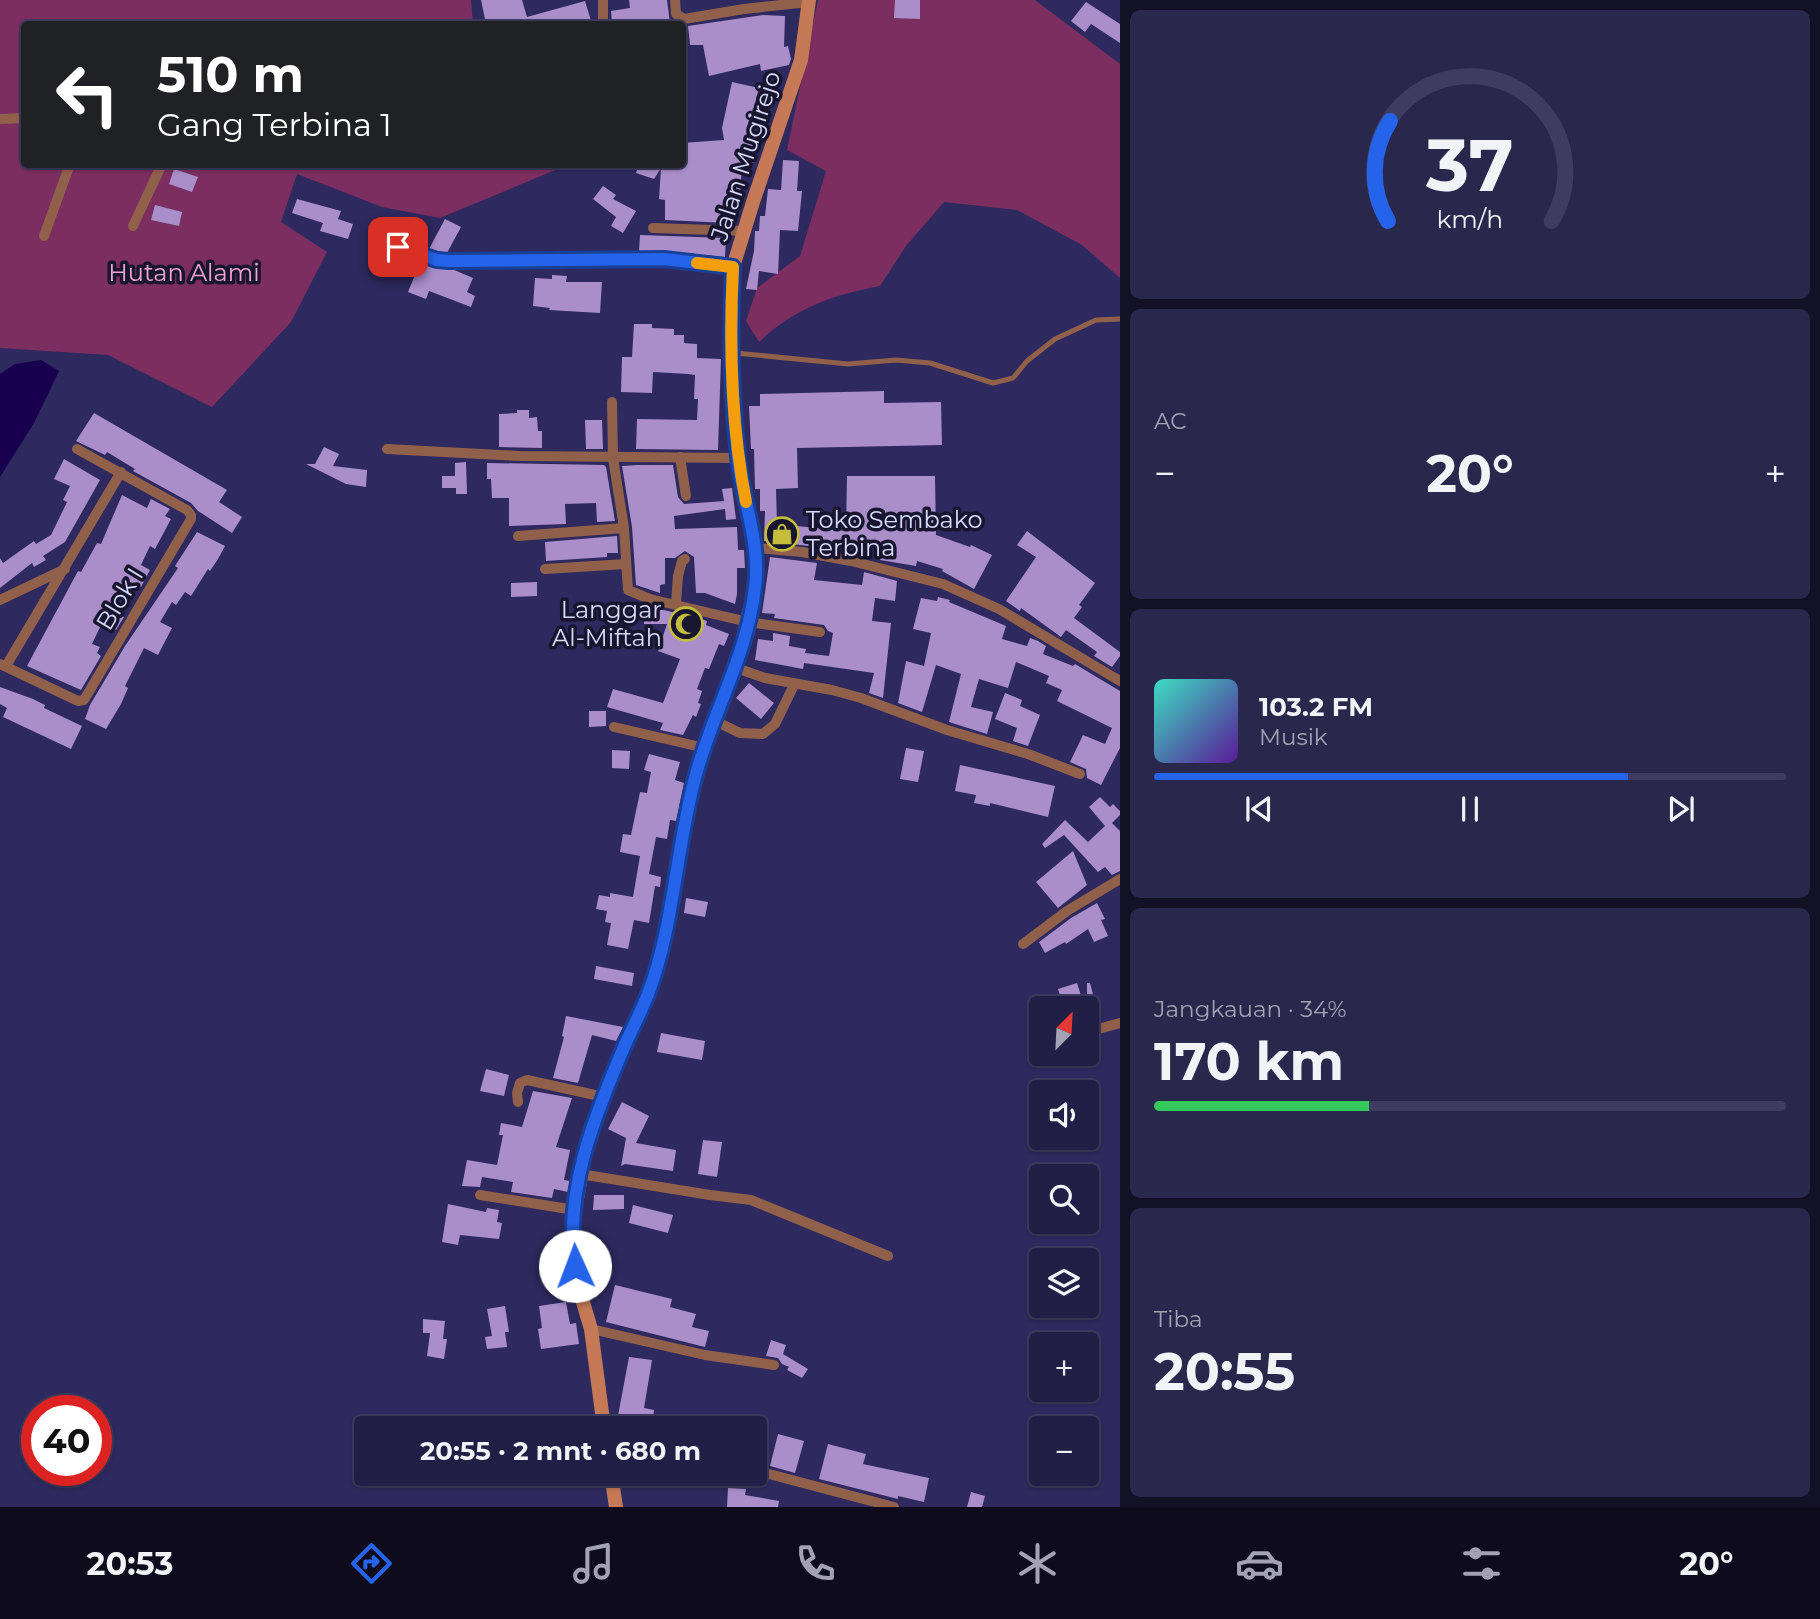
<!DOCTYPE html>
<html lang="id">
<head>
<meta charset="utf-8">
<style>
	body { margin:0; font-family:Montserrat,sans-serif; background:#2a274d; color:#f1f3f6; height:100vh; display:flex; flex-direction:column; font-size:26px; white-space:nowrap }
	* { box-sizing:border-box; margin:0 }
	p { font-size:23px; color:#a2a2b3 }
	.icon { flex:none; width:38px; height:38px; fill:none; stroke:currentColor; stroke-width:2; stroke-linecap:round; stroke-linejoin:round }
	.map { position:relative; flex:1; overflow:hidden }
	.details { display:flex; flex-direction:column; gap:10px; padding:10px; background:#131126; width:700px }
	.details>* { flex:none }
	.banner { position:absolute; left:21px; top:21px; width:665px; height:147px; border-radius:7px; box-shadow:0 2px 5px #0004,0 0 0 2px #3f3d5f; background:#202124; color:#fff; overflow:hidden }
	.needle { width:46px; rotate:24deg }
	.buttons { position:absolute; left:1029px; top:996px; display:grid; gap:14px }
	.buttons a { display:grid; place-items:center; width:70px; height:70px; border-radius:7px; background:#221f46; box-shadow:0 2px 5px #0004,0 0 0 2px #3f3d5f; font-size:35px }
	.speed { position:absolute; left:21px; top:1395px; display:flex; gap:14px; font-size:35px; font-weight:700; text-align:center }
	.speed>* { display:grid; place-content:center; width:91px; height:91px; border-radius:50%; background:#221f46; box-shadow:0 2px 5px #0004,0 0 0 2px #3f3d5f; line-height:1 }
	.speed .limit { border:10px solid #d22; background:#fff; color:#111 }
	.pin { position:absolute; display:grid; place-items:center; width:60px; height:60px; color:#fff; margin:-30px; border-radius:14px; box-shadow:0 4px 10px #0006 }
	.me { position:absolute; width:77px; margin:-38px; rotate:358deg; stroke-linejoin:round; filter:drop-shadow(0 0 5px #0008) }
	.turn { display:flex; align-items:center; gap:24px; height:147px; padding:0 21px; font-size:32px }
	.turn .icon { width:91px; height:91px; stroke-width:2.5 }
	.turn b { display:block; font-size:49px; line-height:60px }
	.big { font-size:52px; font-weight:700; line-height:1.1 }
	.details .widget { flex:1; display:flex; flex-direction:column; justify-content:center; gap:10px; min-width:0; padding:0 24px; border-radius:10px; background:#2a274d }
	.details .dial { align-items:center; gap:0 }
	.dial svg { height:182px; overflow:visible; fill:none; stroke:#3f3d5f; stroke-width:7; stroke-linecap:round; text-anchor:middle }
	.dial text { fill:#f1f3f6; stroke:none }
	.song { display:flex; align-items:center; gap:21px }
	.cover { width:84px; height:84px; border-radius:10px; background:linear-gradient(135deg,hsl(170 70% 55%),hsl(270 70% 35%)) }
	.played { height:7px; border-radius:4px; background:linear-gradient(90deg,#2563eb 75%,#3f3d5f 75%) }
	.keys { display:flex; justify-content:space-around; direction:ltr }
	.heat { display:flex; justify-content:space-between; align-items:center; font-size:38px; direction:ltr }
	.charge { height:10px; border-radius:5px; background:linear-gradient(90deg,#34c759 34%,#3f3d5f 0) }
	.trip { position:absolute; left:354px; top:1416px; width:413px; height:70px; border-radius:7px; background:#221f46; box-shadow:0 2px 5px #0004,0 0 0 2px #3f3d5f; font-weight:700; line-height:70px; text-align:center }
	.tabs { display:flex; height:112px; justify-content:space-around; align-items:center; background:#0e0c1c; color:#a2a2b3 }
	.tabs .icon { width:49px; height:49px }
	.tabs .active { color:#2563eb }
	.tabs b { font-size:32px; color:#f1f3f6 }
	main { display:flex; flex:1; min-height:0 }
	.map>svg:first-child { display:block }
	.green { fill:#7c2e60 }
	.water { fill:#18004e }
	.building { fill:#a98eca }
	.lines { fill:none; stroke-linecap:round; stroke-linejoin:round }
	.lane { stroke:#91604b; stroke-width:5 }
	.street { stroke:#91604b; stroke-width:10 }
	.secondary { stroke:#c57957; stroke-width:14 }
	.route-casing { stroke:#184099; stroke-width:18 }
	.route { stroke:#2563eb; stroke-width:12 }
	.slow { stroke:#f59e0b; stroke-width:12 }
	.labels { text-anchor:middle; stroke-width:7; stroke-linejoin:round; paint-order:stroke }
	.street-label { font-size:24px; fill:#d9dafb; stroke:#18162e }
	.park-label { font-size:24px; fill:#f3a1d0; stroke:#18162e }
	.poi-label { font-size:24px; fill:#d9dafb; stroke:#18162e; text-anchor:start }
</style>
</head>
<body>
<main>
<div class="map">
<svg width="1120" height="1507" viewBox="0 0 1120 1507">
	<rect width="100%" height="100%" fill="#2e295e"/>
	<g class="green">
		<polygon points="0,0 471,0 473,24 24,24 24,164 565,166 440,218 382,207 297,174 281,222 327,252 291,322 212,407 108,355 0,348"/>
		<path d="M 818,0 L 1035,0 L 1120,64 L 1120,278 L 1082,245 L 1017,210 L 944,202 L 906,246 L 880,286 C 832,295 795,308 759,342 L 746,321 L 757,288 L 800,256 L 826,171 L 787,150 Z"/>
	</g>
	<polygon class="water" points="41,360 59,371 34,423 0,477 0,374 15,364"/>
	<g class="building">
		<polygon points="481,0 522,0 527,17 585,1 592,24 486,24"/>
		<polygon points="629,0 667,0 670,23 612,24 611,11 630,8"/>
		<polygon points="895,0 920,0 920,19 894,18"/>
		<polygon points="1086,2 1120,24 1120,43 1091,24 1085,32 1071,21"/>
		<polygon points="763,15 785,16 784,47 788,46 791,59 789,65 761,71 760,64 709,76 703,45 690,45 688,26"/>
		<polygon points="732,82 759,88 755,103 758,125 754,126 756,162 742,164 740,199 728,199 728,223 665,220 665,200 659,199 661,168 669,170 668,164 682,164 682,143 724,140 722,128"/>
		<polygon points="783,160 799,161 797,191 802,191 798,231 780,230 778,274 759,271 757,290 746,289 754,251 755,231 759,231 760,216 765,216 768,189 781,190"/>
		<polygon points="639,164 649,164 661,168 654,179 636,173"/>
		<polygon points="174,169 198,177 192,192 169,184"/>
		<polygon points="603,186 616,195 613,199 636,211 623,233 611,226 616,217 593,199"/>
		<polygon points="297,199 341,211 338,219 353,224 348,239 320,231 323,223 292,213"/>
		<polygon points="155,205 182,212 179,226 151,220"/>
		<polygon points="445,219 461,227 447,253 429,249"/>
		<polygon points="640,235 726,238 725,257 665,251 639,251"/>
		<polygon points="420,263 452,269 473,278 467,292 475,296 471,307 429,291 426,299 408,292"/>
		<polygon points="552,275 567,276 566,282 602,282 600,313 549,310 550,308 533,306 535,278 552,279"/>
		<polygon points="634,324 652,324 652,328 674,329 674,335 684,335 684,343 697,344 697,358 721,359 718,450 636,449 637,419 697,420 698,399 694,399 695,375 688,374 653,372 652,393 621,392 622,357 632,357"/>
		<polygon points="884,391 884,403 941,402 942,445 797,448 798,488 776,489 777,524 846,531 847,476 935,476 936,535 970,547 971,545 992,555 974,589 942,571 943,569 917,561 916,566 880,560 880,543 820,542 819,547 764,541 765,511 760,511 760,489 755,489 754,449 751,449 749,406 760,406 760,394"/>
		<polygon points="517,410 529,410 529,418 537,417 538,431 542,431 542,448 499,447 499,414 517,413"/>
		<polygon points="94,413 227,490 219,502 242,517 232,533 198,511 191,503 133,471 135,469 107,452 105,455 76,441"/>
		<polygon points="585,420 602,420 603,449 586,449"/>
		<polygon points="324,447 339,454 333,466 367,470 366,487 346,484 306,464 315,464"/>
		<polygon points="64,459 100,480 65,542 43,556 46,560 34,567 32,563 0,588 0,558 3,563 34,541 36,544 51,535 67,502 63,500 70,486 54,479"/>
		<polygon points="466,462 467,494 456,494 456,488 442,488 442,476 455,476 455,463"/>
		<polygon points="487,463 604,465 606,467 615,521 597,522 596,503 565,504 566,524 509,526 509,498 492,498 491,479 487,479"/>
		<polygon points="637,465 673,465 678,497 684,504 724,501 722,489 732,488 736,519 726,520 725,509 674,516 675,529 737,527 738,550 744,550 745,568 737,568 737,594 735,604 705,593 696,593 694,557 685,551 675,558 665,558 665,584 660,585 660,593 636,585 632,527 622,466"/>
		<polygon points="122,495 147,508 151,499 170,509 165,516 171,519 155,549 150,546 141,565 150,570 141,587 128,581 113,612 124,617 116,630 102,623 92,644 100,647 97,653 101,656 81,690 27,666 78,571 81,572 97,543 101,544"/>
		<polygon points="1027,531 1095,583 1079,605 1082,607 1074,618 1120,652 1120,656 1112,667 1094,656 1097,652 1066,630 1061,637 1021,608 1020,611 1006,601 1036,557 1017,545"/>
		<polygon points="197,532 225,546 218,559 210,571 208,569 191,596 185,592 176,605 172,602 160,622 172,628 158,655 144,648 125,686 128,688 121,704 106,729 85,719 90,705 125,646 178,568 175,566"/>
		<polygon points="617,536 618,553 607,553 607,557 546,561 545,542"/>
		<polygon points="770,557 817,563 814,580 862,585 864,572 897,581 895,601 875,598 872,621 891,623 883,698 869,693 874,673 804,663 803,669 755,660 758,639 773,641 773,633 790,636 789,646 806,649 805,653 829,656 833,633 828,631 824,625 774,618 775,614 762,613"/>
		<polygon points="537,582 537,596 511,597 511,583"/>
		<polygon points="938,597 950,600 949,602 1006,626 1002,639 1027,646 1030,638 1038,641 1046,646 1043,654 1073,666 1075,664 1120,691 1120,748 1101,785 1087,778 1086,769 1070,762 1083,735 1105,744 1112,728 1057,701 1062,690 1046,683 1049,676 1028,667 1016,662 1008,688 979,679 971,707 993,712 987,734 949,722 961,674 936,665 922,712 898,703 906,661 924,666 931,633 913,629 921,598 937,601"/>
		<polygon points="644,605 704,620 707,621 706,625 729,634 724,646 719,644 709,669 705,668 697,689 702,691 698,703 701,704 696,717 693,715 683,735 660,730 663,723 607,707 613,689 663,703 680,659 658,651 667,624 644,624"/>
		<polygon points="749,683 774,703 761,719 736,698"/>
		<polygon points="0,687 33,699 45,705 44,708 82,726 71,749 3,717 7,708 0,704"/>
		<polygon points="1005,693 1022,700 1020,706 1040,715 1028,746 1013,741 1017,728 995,719"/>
		<polygon points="589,711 606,711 606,726 589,727"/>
		<polygon points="906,748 924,751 918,782 900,779"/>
		<polygon points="612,750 630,751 629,769 612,768"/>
		<polygon points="649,754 680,762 675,780 684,783 676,821 670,820 667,839 656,837 649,874 661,877 660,887 655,886 649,923 634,920 628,949 607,945 611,923 605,922 607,911 596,909 599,895 610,897 610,893 633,897 640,856 620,852 623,834 631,835 640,792 647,793 651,772 644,770"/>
		<polygon points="960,765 1055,786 1048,817 990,803 990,806 974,803 976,795 955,791"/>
		<polygon points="1100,797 1110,807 1113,804 1120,811 1120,815 1112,823 1120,831 1120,871 1112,875 1105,867 1098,872 1064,835 1045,848 1042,844 1065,820 1088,842 1105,826 1089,807"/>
		<polygon points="1073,851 1087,885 1058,908 1036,882"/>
		<polygon points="686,898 708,902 705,917 684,913"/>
		<polygon points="1097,903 1105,919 1101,920 1108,936 1094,942 1088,929 1066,944 1065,942 1045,953 1039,942 1071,918"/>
		<polygon points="596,966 634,973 632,986 594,979"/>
		<polygon points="1077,983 1085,1008 1064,1008 1058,989"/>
		<polygon points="1087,983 1090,983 1098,1013 1087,1017"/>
		<polygon points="566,1016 623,1027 616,1041 592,1035 578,1083 553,1078 564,1037 562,1036"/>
		<polygon points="661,1033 705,1041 702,1060 657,1052"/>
		<polygon points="486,1069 509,1075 504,1096 480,1091"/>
		<polygon points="533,1091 572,1098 556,1147 570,1150 564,1180 570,1181 568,1192 554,1189 552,1198 511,1192 513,1182 482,1177 480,1187 462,1186 467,1160 497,1165 503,1135 499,1135 501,1123 522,1127"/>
		<polygon points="622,1102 649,1116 636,1143 676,1150 673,1171 625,1164 621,1166 626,1138 608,1129"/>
		<polygon points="703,1140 722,1142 717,1177 698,1174"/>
		<polygon points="594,1195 624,1195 624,1209 593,1210"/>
		<polygon points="448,1204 486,1212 487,1208 499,1210 497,1222 502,1223 499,1239 460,1235 458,1245 442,1242"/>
		<polygon points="633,1205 673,1215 668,1233 629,1223"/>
		<polygon points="615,1285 672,1299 670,1307 696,1314 692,1327 709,1331 705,1347 606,1322"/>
		<polygon points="566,1302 570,1324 576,1323 579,1344 541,1349 538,1329 542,1328 539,1306"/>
		<polygon points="505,1306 509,1332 505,1332 507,1347 487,1349 485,1337 492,1336 487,1309"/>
		<polygon points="423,1319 445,1321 443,1339 447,1339 444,1359 427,1356 430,1333 423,1333"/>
		<polygon points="771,1340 786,1345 783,1354 808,1369 802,1378 787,1370 789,1367 782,1364 778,1358 766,1356"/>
		<polygon points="629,1357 652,1360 644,1408 654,1410 652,1426 617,1421"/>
		<polygon points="778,1434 804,1441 795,1473 770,1466"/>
		<polygon points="828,1444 866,1454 863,1464 929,1478 924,1502 898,1496 898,1499 819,1479"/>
		<polygon points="728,1488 746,1489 745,1495 779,1501 778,1507 727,1507"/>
		<polygon points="971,1492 985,1496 982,1507 967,1507"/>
	</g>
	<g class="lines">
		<polyline class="lane" points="735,353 848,364 896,360 930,363 993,383 1013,378 1027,361 1055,339 1096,320 1120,319"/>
		<g class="street">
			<polyline points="603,0 603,24"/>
			<polyline points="675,0 676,14 684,19 744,9 809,2"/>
			<polyline points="0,119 24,118"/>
			<polyline points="133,226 162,164"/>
			<polyline points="653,228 744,231"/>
			<polyline points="44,236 70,164"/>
			<polyline points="376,239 429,257 448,261 664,259 733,267"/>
			<polyline points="612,402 613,458 624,528 628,590 650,599 748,622 820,632"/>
			<polyline points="387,449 520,456 738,458"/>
			<polyline points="680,457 686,496"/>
			<polyline points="518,536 624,528"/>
			<polyline points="755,548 802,552 851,561 943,584 999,609 1120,681"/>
			<polyline points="545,569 626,564"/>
			<polyline points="0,600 65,569"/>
			<polyline points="676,603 678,576 682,561 685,559"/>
			<polyline points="0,664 78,701 84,700 191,519 191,515 187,510 77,449"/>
			<polyline points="6,666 121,472"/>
			<polyline points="736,668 765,678 832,690 861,698 947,730 1028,754 1080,774"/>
			<polyline points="715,721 740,733 763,734 775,724 794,685"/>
			<polyline points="614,727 705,748"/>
			<polyline points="1023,944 1067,911 1120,879"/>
			<polyline points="1087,1032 1120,1023"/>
			<polyline points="518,1102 517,1093 520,1083 527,1080 604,1097"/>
			<polyline points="580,1174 710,1195 751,1200 888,1256"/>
			<polyline points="480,1195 575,1210"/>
			<polyline points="591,1329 705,1355 774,1365"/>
			<polyline points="754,1470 894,1507"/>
		</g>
		<g class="secondary">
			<polyline points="604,1428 591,1329 577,1282 573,1249 575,1210 587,1142 624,1047 648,995 660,956 695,776 736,668 755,587 755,548 738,458 730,328 733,267 753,202 801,60 809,0"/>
			<polyline points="611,1474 616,1507"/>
		</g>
	</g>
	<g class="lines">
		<defs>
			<path id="route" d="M 398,247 L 437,260 L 449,261 L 664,259 L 733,267 C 730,330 731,394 738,457 C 742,500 761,542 755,587 C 748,654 712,713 695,778 C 676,848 674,926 648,994 C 641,1012 632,1029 624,1047 C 595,1115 564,1190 575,1266"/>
		</defs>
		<use href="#route" class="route-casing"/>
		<use href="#route" class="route"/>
		<path class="slow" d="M 697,263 L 733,267 C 729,345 731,425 746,502"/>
	</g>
	<defs>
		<symbol id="shop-ring" viewBox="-11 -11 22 22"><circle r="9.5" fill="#18162e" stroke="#c6bc3c" stroke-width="1.5"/><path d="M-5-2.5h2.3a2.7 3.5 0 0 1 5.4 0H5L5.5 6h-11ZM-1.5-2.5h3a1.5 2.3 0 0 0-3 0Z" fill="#c6bc3c"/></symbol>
		<symbol id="mosque-ring" viewBox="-11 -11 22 22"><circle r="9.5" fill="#18162e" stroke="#c6bc3c" stroke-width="1.5"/><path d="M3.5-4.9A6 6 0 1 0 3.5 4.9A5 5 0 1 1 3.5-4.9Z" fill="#c6bc3c"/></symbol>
	</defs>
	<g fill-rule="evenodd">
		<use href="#shop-ring" x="763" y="515" width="38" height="38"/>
		<use href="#mosque-ring" x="667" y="605" width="38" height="38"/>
	</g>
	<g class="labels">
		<g class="street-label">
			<text transform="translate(746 156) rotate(-72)" y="8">Jalan Mugirejo</text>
			<text transform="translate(120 599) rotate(-59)" y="8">Blok I</text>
		</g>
		<g class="park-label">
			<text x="184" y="281">Hutan Alami</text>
		</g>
		<g class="poi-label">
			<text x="806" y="528">Toko Sembako<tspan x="806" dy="28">Terbina</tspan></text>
			<text x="662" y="618" text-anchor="end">Langgar<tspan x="662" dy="28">Al-Miftah</tspan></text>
		</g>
	</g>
</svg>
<div class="buttons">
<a><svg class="needle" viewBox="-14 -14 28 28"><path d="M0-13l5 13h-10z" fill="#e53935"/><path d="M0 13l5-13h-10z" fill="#a2a2b3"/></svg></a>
<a><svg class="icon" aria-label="sound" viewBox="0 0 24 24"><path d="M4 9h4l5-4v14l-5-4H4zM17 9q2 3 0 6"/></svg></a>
<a><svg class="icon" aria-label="search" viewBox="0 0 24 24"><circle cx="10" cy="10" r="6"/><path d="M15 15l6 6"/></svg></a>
<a><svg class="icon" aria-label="layers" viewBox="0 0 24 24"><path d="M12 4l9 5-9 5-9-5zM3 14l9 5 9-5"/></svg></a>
<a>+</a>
<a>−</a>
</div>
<div class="speed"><div class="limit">40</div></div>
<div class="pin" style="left:398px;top:247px;background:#d93025"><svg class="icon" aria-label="arrive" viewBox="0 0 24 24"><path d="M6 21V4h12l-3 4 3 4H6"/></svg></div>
<svg class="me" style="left:575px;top:1266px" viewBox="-20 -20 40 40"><circle r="19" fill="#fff"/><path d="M0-13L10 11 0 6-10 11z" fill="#2563eb"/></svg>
<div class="trip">20:55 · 2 mnt · 680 m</div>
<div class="banner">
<div class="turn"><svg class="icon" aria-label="left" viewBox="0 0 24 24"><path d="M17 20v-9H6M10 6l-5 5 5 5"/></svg><div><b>510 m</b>Gang Terbina 1</div></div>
</div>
</div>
<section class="details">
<div class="widget dial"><svg viewBox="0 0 100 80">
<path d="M14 69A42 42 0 1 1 86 69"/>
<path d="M14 69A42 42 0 0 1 15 25" stroke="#2563eb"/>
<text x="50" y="56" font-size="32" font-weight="700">37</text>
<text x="50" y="72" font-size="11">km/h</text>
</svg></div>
<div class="widget"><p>AC</p>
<div class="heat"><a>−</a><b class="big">20°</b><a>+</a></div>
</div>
<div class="widget">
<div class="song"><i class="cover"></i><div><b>103.2 FM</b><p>Musik</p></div></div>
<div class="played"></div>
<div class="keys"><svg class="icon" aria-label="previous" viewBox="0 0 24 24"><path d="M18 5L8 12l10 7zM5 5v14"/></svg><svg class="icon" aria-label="pause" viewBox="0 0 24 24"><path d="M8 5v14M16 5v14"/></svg><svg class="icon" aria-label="next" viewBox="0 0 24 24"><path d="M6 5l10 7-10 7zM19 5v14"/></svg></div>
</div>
<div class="widget"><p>Jangkauan · 34%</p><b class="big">170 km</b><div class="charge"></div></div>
<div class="widget"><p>Tiba</p><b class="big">20:55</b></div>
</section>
</main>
<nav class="tabs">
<b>20:53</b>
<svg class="icon active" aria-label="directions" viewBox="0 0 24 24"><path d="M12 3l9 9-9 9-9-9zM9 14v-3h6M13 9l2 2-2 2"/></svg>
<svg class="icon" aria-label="music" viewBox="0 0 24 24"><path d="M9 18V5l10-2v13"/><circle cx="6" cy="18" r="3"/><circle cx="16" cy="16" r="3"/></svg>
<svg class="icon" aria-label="phone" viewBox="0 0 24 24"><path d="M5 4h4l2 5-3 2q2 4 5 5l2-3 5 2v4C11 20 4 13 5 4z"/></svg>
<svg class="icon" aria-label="climate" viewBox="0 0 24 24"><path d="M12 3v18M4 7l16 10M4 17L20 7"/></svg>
<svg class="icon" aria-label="car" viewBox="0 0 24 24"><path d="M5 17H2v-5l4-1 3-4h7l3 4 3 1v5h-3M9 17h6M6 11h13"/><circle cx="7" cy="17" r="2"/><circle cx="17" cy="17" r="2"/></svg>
<svg class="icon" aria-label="filters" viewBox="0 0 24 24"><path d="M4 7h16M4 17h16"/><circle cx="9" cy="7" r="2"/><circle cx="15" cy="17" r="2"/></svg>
<b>20°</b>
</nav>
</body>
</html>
